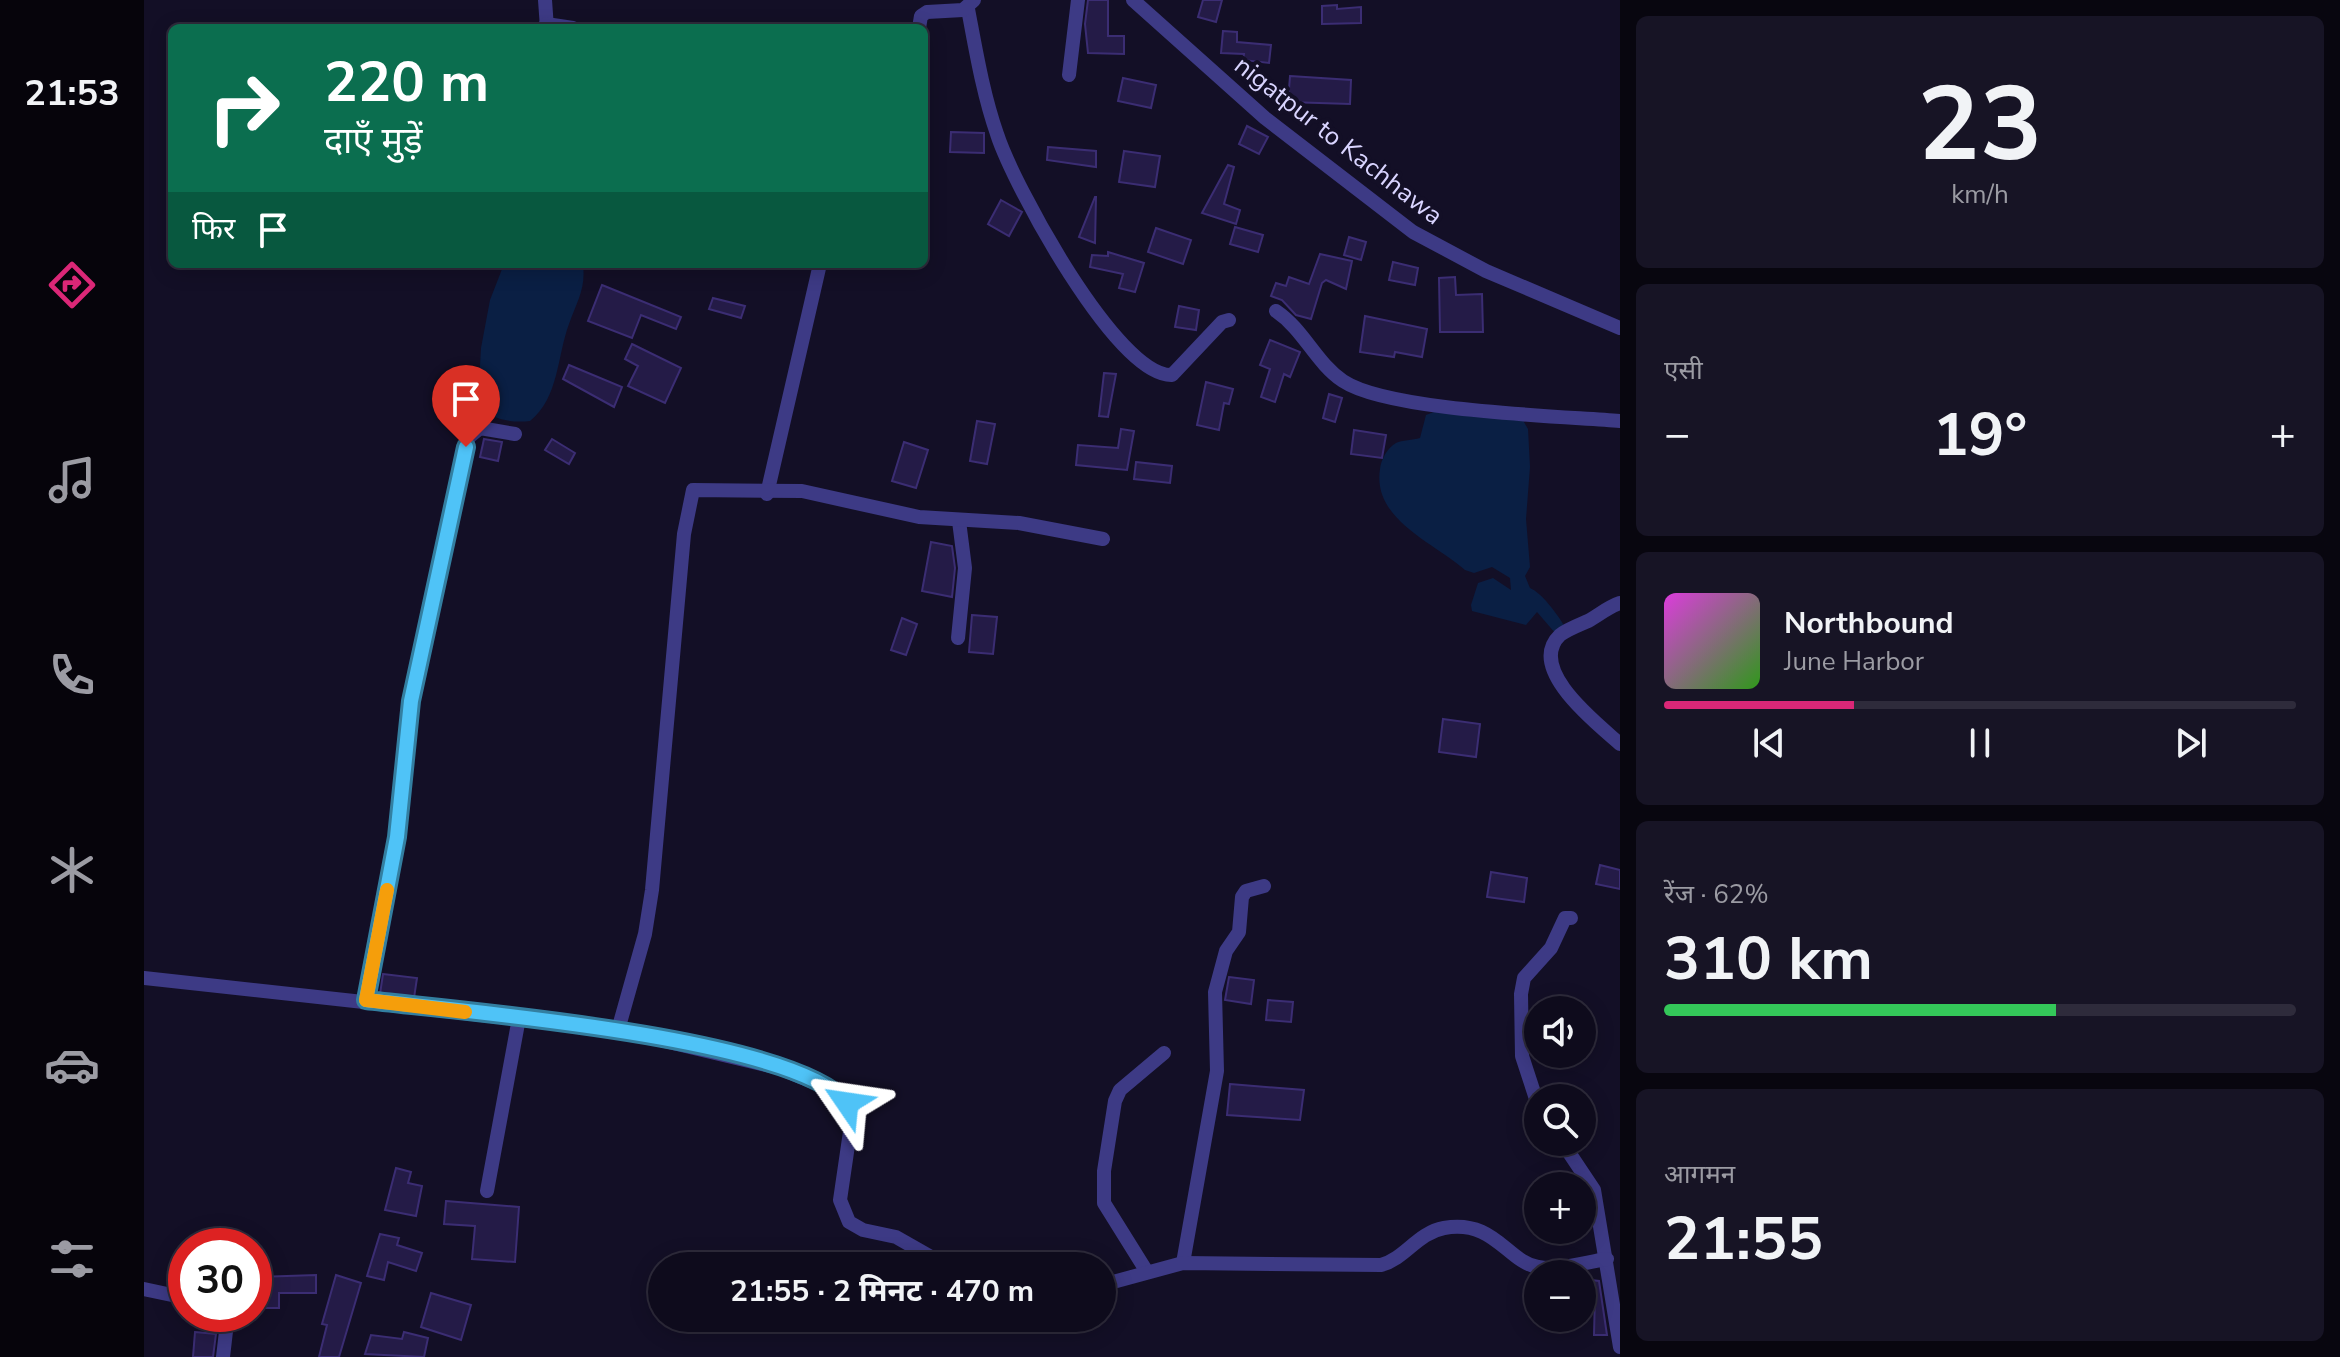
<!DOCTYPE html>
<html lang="hi">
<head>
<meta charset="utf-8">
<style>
	body { margin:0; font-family:"Nunito Sans","Noto Sans Devanagari",sans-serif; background:#171425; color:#f1f3f6; height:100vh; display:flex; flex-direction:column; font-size:30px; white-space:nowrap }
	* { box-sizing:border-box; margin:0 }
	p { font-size:26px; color:#9b9ba3 }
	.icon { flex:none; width:44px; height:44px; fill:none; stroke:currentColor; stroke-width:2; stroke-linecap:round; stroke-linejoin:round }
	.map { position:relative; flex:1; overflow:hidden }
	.sheet { display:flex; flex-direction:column; gap:16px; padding:16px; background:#08060f; width:720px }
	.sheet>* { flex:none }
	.hud { position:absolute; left:24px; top:24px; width:760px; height:244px; border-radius:12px; box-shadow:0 4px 20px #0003,0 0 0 2px #2e2b3b; background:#0b6e4f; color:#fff; overflow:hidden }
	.tools { position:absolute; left:1380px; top:996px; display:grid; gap:16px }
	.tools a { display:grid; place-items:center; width:72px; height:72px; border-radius:50%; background:#0e0b1c; box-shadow:0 4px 20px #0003,0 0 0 2px #2e2b3b; font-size:40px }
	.speed { position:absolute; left:24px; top:1228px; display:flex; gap:16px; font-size:40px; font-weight:700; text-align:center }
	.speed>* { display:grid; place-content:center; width:104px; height:104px; border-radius:50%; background:#0e0b1c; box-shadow:0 4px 20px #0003,0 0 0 2px #2e2b3b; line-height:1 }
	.speed .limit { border:12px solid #d22; background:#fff; color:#111 }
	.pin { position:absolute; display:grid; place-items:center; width:68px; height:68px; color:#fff; margin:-82px -34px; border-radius:50% 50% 50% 0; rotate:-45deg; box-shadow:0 0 8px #0007 }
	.pin .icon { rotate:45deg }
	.me { position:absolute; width:88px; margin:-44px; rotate:302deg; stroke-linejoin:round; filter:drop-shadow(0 0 6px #0008) }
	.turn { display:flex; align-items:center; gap:28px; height:168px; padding:0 24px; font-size:36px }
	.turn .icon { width:104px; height:104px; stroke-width:2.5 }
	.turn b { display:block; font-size:56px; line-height:68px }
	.then { display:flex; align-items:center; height:76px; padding:0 24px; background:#0003; gap:16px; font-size:30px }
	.big { font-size:60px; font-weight:700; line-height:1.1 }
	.sheet .card { flex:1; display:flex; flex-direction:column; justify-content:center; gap:12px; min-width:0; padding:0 28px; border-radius:12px; background:#171425 }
	.sheet .dial { align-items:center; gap:0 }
	.dial b { font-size:104px; line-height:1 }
	.song { display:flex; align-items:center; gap:24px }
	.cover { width:96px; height:96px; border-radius:12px; background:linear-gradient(135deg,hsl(300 70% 55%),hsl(110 70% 35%)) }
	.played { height:8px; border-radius:4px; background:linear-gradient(90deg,#db2777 30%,#2e2b3b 30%) }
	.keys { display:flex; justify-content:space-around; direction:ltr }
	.heat { display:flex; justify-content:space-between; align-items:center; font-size:44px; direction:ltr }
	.charge { height:12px; border-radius:6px; background:linear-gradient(90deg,#34c759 62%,#2e2b3b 0) }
	.trip { position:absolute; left:504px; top:1252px; width:468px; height:80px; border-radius:40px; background:#0e0b1c; box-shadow:0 4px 20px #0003,0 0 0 2px #2e2b3b; font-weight:700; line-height:80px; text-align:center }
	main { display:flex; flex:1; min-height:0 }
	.tabs { display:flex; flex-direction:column; width:144px; justify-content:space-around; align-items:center; background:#06040b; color:#9b9ba3 }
	.tabs .icon { width:56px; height:56px }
	.tabs .active { color:#db2777 }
	.tabs b { font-size:36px; color:#f1f3f6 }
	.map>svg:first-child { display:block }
	.water { fill:#0a1f44 }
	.building { fill:#241b47; stroke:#3b2d73; stroke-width:2 }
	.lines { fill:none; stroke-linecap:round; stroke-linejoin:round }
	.minor { stroke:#3d3a85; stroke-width:14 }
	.route-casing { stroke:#337fa1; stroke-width:20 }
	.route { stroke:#4fc3f7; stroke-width:14 }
	.slow { stroke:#f59e0b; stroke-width:14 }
	.labels { text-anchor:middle; stroke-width:8; stroke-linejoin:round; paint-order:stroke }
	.street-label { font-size:26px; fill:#d9d4ff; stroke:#130f26 }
</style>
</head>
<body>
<main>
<nav class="tabs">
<b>21:53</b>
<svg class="icon active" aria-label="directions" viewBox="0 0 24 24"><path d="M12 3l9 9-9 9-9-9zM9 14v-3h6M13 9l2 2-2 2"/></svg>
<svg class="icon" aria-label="music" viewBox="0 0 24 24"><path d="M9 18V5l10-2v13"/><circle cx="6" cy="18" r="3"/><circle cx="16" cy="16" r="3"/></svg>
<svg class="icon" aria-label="phone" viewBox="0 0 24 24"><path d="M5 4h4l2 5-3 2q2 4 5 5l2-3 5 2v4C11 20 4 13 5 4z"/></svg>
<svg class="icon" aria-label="climate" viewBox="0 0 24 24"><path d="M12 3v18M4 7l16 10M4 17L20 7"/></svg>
<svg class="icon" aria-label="car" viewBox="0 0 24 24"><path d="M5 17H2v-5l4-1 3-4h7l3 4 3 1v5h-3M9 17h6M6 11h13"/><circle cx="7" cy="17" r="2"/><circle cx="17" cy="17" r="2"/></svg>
<svg class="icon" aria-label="filters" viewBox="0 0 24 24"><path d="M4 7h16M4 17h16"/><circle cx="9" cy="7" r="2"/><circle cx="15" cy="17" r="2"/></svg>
</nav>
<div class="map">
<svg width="1476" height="1357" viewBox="0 0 1476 1357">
	<rect width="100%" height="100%" fill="#130f26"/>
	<g class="water">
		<path d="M 360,264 L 439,264 C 442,289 433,301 425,324 C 413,356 415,398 386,421 C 367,423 344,420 334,402 L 337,348 L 346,300 Z"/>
		<path d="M 1295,410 L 1377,417 L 1384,429 L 1386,467 L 1382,519 L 1386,567 L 1381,576 L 1386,588 C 1398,593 1414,615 1421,627 L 1412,634 L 1393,612 L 1382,625 L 1328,611 L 1327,605 L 1334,583 L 1349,578 L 1367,590 L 1366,578 L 1348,567 L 1330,573 L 1321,570 C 1291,543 1228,520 1236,469 C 1237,460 1243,448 1252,443 C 1258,440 1269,440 1276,438 L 1282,415 Z"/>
	</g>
	<g class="building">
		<polygon points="944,0 964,0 964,36 980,36 980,54 944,53 941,24"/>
		<polygon points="1059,0 1078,0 1072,22 1054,17"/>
		<polygon points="1193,5 1193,9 1217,7 1217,23 1178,24 1178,6"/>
		<polygon points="1079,31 1093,32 1093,42 1127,45 1125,63 1099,60 1100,54 1077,53"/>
		<polygon points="1146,76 1207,80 1206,104 1144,102"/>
		<polygon points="979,78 1012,85 1007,108 974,101"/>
		<polygon points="1103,126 1124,137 1115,154 1095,144"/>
		<polygon points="807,132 840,133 840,153 806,152"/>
		<polygon points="904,147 952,151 952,167 903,160"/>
		<polygon points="980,151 1016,156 1011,187 975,182"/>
		<polygon points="1084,165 1090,167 1080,204 1096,210 1092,224 1058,213"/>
		<polygon points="951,197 952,197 951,243 935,237"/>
		<polygon points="857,200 878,212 865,236 844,224"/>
		<polygon points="1091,227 1119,235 1114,252 1086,244"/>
		<polygon points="1012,228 1047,240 1039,264 1004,252"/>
		<polygon points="1205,237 1222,242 1217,260 1200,255"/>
		<polygon points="964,252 1000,263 991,292 975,288 979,274 946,267 948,255 964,256"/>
		<polygon points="1176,254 1208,261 1202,289 1182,280 1178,283 1167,319 1152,315 1138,300 1127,296 1132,283 1142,286 1145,277 1165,284"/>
		<polygon points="1249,262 1274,268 1271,285 1245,280"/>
		<polygon points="1311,277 1312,295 1338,294 1339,332 1296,332 1295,278"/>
		<polygon points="458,285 537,317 532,329 497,315 488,338 444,321"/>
		<polygon points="569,298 601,306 597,318 565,309"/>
		<polygon points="1035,306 1055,310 1052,330 1031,327"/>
		<polygon points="1221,316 1283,329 1278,357 1251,352 1250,357 1216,352"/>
		<polygon points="1126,340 1156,352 1146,377 1140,374 1131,402 1117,397 1126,369 1116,365"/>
		<polygon points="488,344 537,368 521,403 484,386 494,366 481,359"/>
		<polygon points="425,365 478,387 470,407 419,379"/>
		<polygon points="960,373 972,374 964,417 955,416"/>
		<polygon points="1062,382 1089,389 1085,404 1080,403 1075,430 1053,425"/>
		<polygon points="1185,394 1198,398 1191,422 1179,418"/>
		<polygon points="833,421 851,424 843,464 826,461"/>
		<polygon points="977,429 990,431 983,470 932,465 934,445 974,448"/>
		<polygon points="1210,430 1242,435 1238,458 1207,454"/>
		<polygon points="340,439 358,442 354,461 336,457"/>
		<polygon points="408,439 431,453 425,464 401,450"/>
		<polygon points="760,442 784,450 772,488 748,481"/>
		<polygon points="992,462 1028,466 1026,483 990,479"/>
		<polygon points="787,542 808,546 811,568 808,597 778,591"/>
		<polygon points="828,615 853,617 849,654 825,652"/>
		<polygon points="758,618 773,624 762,655 747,650"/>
		<polygon points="1299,719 1336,724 1332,757 1295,752"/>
		<polygon points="1456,865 1476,870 1476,889 1452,884"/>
		<polygon points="1347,872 1383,878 1380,902 1343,897"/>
		<polygon points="239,974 273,978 270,998 236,994"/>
		<polygon points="1085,977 1110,980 1107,1004 1081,1000"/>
		<polygon points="1124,1000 1149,1002 1147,1022 1122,1020"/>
		<polygon points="1086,1084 1160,1090 1156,1120 1083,1115"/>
		<polygon points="252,1168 267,1172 264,1183 278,1186 272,1216 241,1210"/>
		<polygon points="302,1201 375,1207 371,1262 328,1259 331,1226 300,1224"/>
		<polygon points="236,1234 255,1238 253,1245 278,1253 272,1271 244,1262 240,1280 223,1276"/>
		<polygon points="172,1275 172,1293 135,1293 135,1308 113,1308 113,1277"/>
		<polygon points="192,1275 217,1283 195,1357 175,1357 183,1325 178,1324"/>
		<polygon points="1438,1279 1455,1281 1463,1335 1450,1335 1451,1295 1438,1293"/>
		<polygon points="287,1293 327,1305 317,1340 277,1327"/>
		<polygon points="51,1332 72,1334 69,1357 49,1357"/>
		<polygon points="260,1332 284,1338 280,1357 221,1354 227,1335 258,1339"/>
	</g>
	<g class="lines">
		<g class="minor">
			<polyline points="401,0 403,28"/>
			<polyline points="989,0 1121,118 1269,232 1342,271 1476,328"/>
			<path d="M 824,9 C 832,51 839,94 853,134 C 869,184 973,377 1028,375 L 1078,322 L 1085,320"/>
			<polyline points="402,24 429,28"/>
			<polyline points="775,28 777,16 783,12 819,10 830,0"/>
			<polyline points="925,75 934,0"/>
			<path d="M 1132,311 C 1160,330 1172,363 1199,381 C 1244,411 1415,416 1476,421"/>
			<polyline points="623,494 676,264"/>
			<path d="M 1476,603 C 1464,607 1455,615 1444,621 C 1435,625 1424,629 1416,635 C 1381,669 1455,725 1476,744"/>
			<polyline points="814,638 821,568 815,521"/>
			<polyline points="0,978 474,1030 635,1068 688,1090 706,1110 707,1125 696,1200 705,1222 719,1230 752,1237 803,1266"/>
			<polyline points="222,1000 253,837 267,701 316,466 325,437 336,428 371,434"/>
			<polyline points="474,1030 501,934 508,890 540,534 549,490 658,491 775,517 875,523 959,539"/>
			<polyline points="1394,1105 1378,1056 1377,994 1380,978 1407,948 1421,918 1427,918"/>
			<polyline points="1418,1142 1450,1190 1476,1347"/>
			<polyline points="343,1191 375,1018"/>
			<polyline points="1039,1263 1073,1071 1071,992 1082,951 1095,932 1098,897 1102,891 1120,886"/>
			<polyline points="1003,1272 960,1203 960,1171 971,1101 976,1090 1020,1053"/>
			<path d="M 958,1285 L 1039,1263 L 1237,1265 C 1262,1258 1273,1233 1300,1228 C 1351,1219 1363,1262 1394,1267 C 1415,1271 1442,1262 1463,1259"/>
			<polyline points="0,1289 42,1298"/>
			<polyline points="79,1357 84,1314"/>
		</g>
	</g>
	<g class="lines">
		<defs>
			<path id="route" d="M 322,447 L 267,701 L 253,837 L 222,1000 C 315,1011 648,1037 703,1103"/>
		</defs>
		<use href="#route" class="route-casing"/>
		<use href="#route" class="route"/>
		<polyline class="slow" points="243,890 222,1000 321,1012"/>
	</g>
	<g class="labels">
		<g class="street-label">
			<text transform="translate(1195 140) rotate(38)" y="9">nigatpur to Kachhawa</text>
		</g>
	</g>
</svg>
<div class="tools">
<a><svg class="icon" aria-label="sound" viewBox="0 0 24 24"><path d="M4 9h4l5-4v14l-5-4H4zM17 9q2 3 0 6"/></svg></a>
<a><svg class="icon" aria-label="search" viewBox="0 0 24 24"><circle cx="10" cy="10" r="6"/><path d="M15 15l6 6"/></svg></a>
<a>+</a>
<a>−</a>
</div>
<div class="speed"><div class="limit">30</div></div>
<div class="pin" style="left:322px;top:447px;background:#d93025"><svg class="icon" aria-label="arrive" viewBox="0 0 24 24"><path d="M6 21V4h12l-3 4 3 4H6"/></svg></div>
<svg class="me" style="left:703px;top:1103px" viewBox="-20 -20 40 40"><path d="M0-17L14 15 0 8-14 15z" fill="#4fc3f7" stroke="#fff" stroke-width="4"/></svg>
<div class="trip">21:55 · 2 मिनट · 470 m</div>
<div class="hud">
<div class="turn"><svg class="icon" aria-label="right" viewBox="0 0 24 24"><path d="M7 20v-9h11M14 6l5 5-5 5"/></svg><div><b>220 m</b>दाएँ मुड़ें</div></div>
<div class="then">फिर<svg class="icon" aria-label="arrive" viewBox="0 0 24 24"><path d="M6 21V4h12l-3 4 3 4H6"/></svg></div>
</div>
</div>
<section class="sheet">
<div class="card dial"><b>23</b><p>km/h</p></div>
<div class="card"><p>एसी</p>
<div class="heat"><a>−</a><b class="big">19°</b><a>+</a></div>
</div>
<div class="card">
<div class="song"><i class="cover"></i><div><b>Northbound</b><p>June Harbor</p></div></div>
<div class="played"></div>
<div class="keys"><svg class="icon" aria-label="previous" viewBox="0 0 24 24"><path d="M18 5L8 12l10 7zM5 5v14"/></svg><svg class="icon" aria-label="pause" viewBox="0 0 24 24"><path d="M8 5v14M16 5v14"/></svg><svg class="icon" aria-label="next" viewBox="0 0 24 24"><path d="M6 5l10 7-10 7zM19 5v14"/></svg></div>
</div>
<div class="card"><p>रेंज · 62%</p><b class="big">310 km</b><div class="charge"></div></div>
<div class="card"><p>आगमन</p><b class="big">21:55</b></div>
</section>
</main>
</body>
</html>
